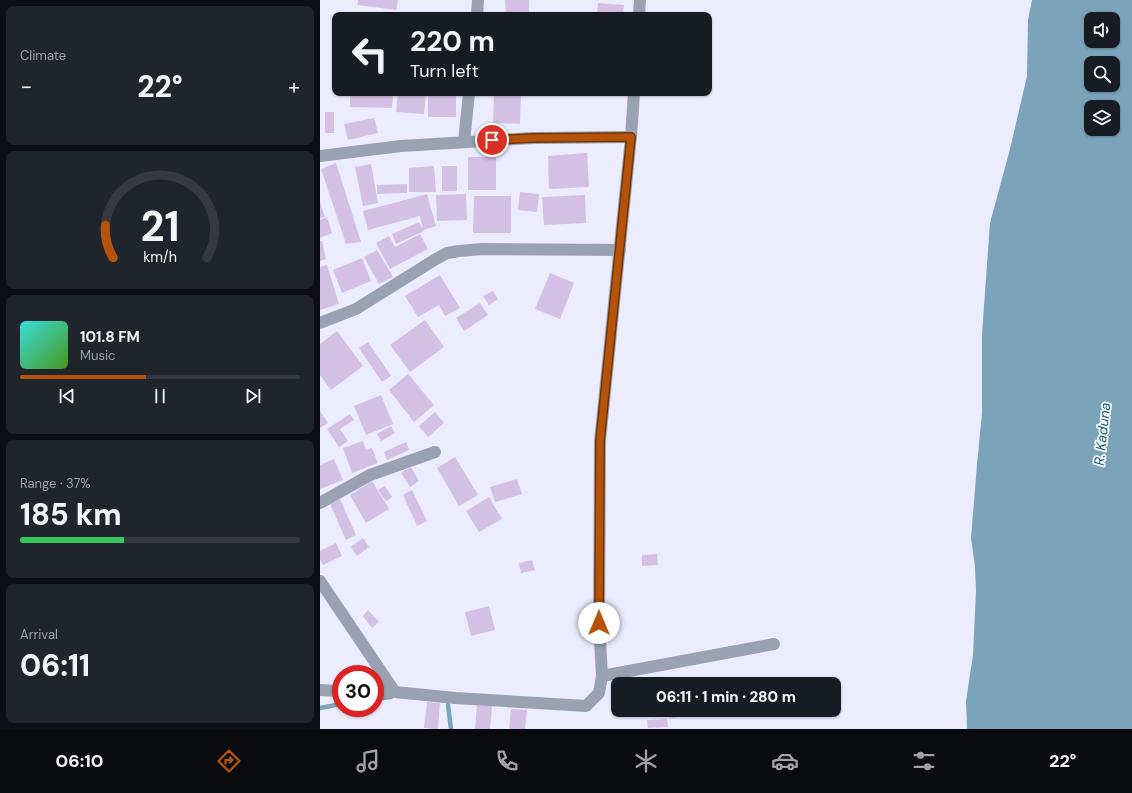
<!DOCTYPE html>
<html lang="en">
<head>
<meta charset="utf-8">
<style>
	body { margin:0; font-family:"DM Sans",sans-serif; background:#20242c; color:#f1f3f6; height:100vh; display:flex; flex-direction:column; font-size:15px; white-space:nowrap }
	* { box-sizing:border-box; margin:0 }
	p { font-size:13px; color:#9ea1a6 }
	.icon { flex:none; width:22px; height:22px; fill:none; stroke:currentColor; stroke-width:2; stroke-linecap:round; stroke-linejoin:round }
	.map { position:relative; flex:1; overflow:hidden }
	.side { display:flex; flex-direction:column; gap:6px; padding:6px; background:#0d0f14; width:320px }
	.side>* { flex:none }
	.top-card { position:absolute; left:12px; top:12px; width:380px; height:84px; border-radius:8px; box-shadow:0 1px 3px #0004; background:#171b24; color:#f1f3f6; overflow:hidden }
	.fabs { position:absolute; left:764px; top:12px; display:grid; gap:8px }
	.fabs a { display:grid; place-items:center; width:36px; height:36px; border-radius:8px; background:#171b24; box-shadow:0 1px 3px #0004; font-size:20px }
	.speed { position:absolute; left:12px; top:665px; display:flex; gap:8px; font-size:20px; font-weight:700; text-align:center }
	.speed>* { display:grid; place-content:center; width:52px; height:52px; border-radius:50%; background:#171b24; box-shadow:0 1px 3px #0004; line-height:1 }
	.speed .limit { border:6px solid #d22; background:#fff; color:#111 }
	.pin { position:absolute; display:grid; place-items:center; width:34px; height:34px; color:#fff; margin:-17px; border:2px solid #fff; border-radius:50%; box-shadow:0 1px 4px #0007 }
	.me { position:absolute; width:44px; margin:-22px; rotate:0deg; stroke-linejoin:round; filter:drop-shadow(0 0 3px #0008) }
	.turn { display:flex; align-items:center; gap:14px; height:84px; padding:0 12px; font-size:18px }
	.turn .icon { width:52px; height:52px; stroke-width:2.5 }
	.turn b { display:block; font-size:28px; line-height:34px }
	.big { font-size:30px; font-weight:800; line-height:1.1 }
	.side .tile { flex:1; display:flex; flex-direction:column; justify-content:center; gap:6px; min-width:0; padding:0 14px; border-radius:8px; background:#20242c }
	.side .dial { align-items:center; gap:0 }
	.dial svg { height:104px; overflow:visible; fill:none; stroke:#363941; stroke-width:7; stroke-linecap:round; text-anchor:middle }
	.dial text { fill:#f1f3f6; stroke:none }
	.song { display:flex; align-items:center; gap:12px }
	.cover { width:48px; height:48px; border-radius:6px; background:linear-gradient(135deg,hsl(180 70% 55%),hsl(100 70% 35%)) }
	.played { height:4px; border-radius:2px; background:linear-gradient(90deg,#b45309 45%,#363941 45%) }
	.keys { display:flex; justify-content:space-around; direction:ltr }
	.heat { display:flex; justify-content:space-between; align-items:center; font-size:22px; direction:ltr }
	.charge { height:6px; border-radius:3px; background:linear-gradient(90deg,#34c759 37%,#363941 0) }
	.trip { position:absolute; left:291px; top:677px; width:230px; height:40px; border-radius:8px; background:#171b24; box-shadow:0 1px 3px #0004; font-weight:800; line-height:40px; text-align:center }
	.tabs { display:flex; height:64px; justify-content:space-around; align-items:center; background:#090b0e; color:#9ea1a6 }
	.tabs .icon { width:28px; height:28px }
	.tabs .current { color:#b45309 }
	.tabs b { font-size:18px; color:#f1f3f6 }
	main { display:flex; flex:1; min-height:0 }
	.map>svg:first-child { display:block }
	.water { fill:#7ba3ba; fill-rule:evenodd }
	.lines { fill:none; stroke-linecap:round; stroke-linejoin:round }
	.stream { stroke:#7ba3ba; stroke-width:4.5 }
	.building { fill:#d4c0e5 }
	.minor { stroke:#99a2b2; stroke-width:12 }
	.route-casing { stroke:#753606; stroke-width:10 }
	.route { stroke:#b45309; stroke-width:7 }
	.labels { text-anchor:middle; stroke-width:3.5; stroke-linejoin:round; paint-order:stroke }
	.water-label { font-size:14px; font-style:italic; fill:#0e5778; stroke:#fff }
</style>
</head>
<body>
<main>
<section class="side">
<div class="tile"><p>Climate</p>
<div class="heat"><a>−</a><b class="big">22°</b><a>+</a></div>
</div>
<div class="tile dial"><svg viewBox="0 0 100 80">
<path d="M14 69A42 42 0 1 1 86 69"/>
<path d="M14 69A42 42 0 0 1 8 44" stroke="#b45309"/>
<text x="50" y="56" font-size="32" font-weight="700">21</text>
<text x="50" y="72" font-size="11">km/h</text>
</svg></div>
<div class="tile">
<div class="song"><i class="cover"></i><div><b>101.8 FM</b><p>Music</p></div></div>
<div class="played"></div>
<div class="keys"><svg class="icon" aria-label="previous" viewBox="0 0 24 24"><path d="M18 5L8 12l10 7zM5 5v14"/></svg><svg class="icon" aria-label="pause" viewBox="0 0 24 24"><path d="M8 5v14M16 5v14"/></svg><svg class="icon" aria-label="next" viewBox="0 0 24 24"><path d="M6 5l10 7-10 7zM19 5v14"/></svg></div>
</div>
<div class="tile"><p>Range · 37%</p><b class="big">185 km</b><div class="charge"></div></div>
<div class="tile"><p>Arrival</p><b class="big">06:11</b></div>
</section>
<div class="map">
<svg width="812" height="729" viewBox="0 0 812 729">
	<rect width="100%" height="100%" fill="#ebecfe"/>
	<path class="water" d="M 712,0 L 812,0 L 812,729 L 647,729 L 646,701 L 653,655 L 656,591 L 655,567 L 651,538 L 657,465 L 662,413 L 662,334 L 670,223 L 690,149 L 707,76 L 708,20 ZM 771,19 L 793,19 L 793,41 L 771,41 ZM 771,63 L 793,63 L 793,85 L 771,85 ZM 771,107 L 793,107 L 793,129 L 771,129 Z"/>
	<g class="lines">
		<g class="stream">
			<polyline points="55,699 71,697"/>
			<polyline points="128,705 131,729"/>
			<polyline points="0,708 21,704"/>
		</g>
	</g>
	<g class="building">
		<polygon points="38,0 78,0 76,10 37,5"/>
		<polygon points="185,0 209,0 209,15 186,15"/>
		<polygon points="278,3 304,5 303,15 277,15"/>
		<polygon points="30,93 73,93 72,108 30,107"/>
		<polygon points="78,93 106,93 104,114 76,112"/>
		<rect x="108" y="93" width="28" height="24"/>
		<polygon points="174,93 201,93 200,124 173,123"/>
		<rect x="5" y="112" width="9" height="21"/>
		<polygon points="54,118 58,133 28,140 24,124"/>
		<polygon points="267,153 269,187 229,189 228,156"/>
		<rect x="148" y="157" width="28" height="33"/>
		<polygon points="16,163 41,242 26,244 1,169"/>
		<polygon points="51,164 58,203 43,206 35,167"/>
		<polygon points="114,166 116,192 89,192 89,168"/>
		<rect x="122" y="166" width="15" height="25"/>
		<polygon points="87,184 87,193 57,194 57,185"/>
		<polygon points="200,192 219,194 217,212 198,210"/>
		<polygon points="107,194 116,226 103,230 100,216 48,230 43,211"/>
		<polygon points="146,194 147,220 117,221 116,195"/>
		<polygon points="265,195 266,223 224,225 222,197"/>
		<polygon points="154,196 191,196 191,233 153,233"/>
		<polygon points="0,202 5,217 0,218"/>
		<polygon points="7,217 12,233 0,238 0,220"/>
		<polygon points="99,222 104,231 76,244 72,234"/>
		<polygon points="100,234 108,249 70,269 56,243 69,236 75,247"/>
		<polygon points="0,241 2,241 6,259 0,261"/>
		<polygon points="57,250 73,277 59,284 44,257"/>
		<polygon points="42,258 51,281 22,293 13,270"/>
		<polygon points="7,265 19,304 0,310 0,267"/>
		<polygon points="230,273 254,283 240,319 215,309"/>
		<polygon points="120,275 140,308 125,316 119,305 98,317 85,296"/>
		<polygon points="173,291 178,299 169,305 163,296"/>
		<polygon points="160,303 168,315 144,331 136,318"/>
		<polygon points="105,320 124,347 90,372 70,345"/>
		<polygon points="17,331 43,366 11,390 0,375 0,344"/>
		<polygon points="48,342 71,376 62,382 39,348"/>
		<polygon points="88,374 114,405 94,422 69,390"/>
		<polygon points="61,395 73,424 46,435 34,406"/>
		<polygon points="0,411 8,423 0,428"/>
		<polygon points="115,412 124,423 108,437 99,426"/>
		<polygon points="30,414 34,420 20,429 28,441 19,447 7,429"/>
		<polygon points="71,426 75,433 61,441 57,434"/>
		<polygon points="43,441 46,450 52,448 58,463 32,473 23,448"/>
		<polygon points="86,442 89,450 67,460 64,452"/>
		<polygon points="135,457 158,495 139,506 117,468"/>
		<polygon points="14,459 23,480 0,489 0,465"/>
		<polygon points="91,467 99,481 90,487 81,473"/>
		<polygon points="197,479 202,494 175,502 170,487"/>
		<polygon points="52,481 69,509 46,523 30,495"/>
		<polygon points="65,486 72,497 66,501 58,490"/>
		<polygon points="92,490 107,521 97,526 83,495"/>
		<polygon points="169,497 182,519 159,532 146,511"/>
		<polygon points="20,499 36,535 26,540 10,504"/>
		<polygon points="43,538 49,547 37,556 31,547"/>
		<polygon points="16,543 22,556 3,565 0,559 0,551"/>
		<polygon points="337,554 338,565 322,566 322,555"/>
		<polygon points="212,560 215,570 201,573 199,563"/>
		<polygon points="169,606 175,630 151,636 145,612"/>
		<polygon points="48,610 59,622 52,628 43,616"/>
		<polygon points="107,702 120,703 118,729 104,728"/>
		<polygon points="157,705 172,706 170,729 155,729"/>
		<polygon points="191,709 207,710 205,729 189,729"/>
		<polygon points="348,710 377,710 378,715 349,718"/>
		<polygon points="347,719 348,727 328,728 327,720"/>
	</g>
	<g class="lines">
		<g class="minor">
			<polyline points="157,15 158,0"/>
			<polyline points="319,15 320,0"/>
			<polyline points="144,142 149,93"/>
			<polyline points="0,156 81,146 213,138 311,137"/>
			<polyline points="0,323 36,309 116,259 127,253 139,251 163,249 300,250"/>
			<polyline points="0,503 50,475 115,452"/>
			<polyline points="0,581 75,692"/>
			<polyline points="282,676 454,644"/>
			<polyline points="0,690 21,691"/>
			<polyline points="55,691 75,692 135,698 266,706 279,693 282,676 279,623 280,441 311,137 314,93"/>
		</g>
	</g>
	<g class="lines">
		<defs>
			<polyline id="route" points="172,140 213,138 311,137 280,441 279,623"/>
		</defs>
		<use href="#route" class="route-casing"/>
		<use href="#route" class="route"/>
	</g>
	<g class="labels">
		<g class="water-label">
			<text transform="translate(782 434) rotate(-84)" y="5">R. Kaduna</text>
		</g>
	</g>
</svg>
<div class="fabs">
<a><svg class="icon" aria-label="sound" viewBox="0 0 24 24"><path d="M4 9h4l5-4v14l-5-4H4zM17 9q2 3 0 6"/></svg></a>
<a><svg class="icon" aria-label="search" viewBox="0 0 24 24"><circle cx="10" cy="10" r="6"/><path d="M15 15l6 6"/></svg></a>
<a><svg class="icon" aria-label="layers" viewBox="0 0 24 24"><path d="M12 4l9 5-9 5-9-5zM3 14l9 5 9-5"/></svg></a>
</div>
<div class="speed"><div class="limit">30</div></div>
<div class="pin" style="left:172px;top:140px;background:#d93025"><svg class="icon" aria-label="arrive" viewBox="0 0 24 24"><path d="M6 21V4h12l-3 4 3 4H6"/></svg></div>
<svg class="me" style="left:279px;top:623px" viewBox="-20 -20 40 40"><circle r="19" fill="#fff"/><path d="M0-13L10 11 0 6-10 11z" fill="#b45309"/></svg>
<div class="trip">06:11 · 1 min · 280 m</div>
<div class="top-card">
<div class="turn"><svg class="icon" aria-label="left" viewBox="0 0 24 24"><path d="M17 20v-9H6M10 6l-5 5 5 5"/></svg><div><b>220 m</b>Turn left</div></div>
</div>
</div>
</main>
<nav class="tabs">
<b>06:10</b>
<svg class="icon current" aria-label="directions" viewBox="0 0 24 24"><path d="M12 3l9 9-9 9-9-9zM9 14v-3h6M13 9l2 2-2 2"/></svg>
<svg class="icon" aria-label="music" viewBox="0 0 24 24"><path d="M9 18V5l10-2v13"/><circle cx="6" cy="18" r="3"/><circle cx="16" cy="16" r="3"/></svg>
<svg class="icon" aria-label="phone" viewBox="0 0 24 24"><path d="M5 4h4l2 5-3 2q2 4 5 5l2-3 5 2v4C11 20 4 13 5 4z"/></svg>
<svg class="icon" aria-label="climate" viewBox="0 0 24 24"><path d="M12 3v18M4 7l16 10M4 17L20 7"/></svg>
<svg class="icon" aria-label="car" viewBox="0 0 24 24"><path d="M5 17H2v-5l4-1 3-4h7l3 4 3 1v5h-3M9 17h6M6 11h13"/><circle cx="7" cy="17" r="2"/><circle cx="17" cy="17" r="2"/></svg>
<svg class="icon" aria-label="filters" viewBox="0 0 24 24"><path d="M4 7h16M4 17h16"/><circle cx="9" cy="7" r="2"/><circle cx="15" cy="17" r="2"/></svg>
<b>22°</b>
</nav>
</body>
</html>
